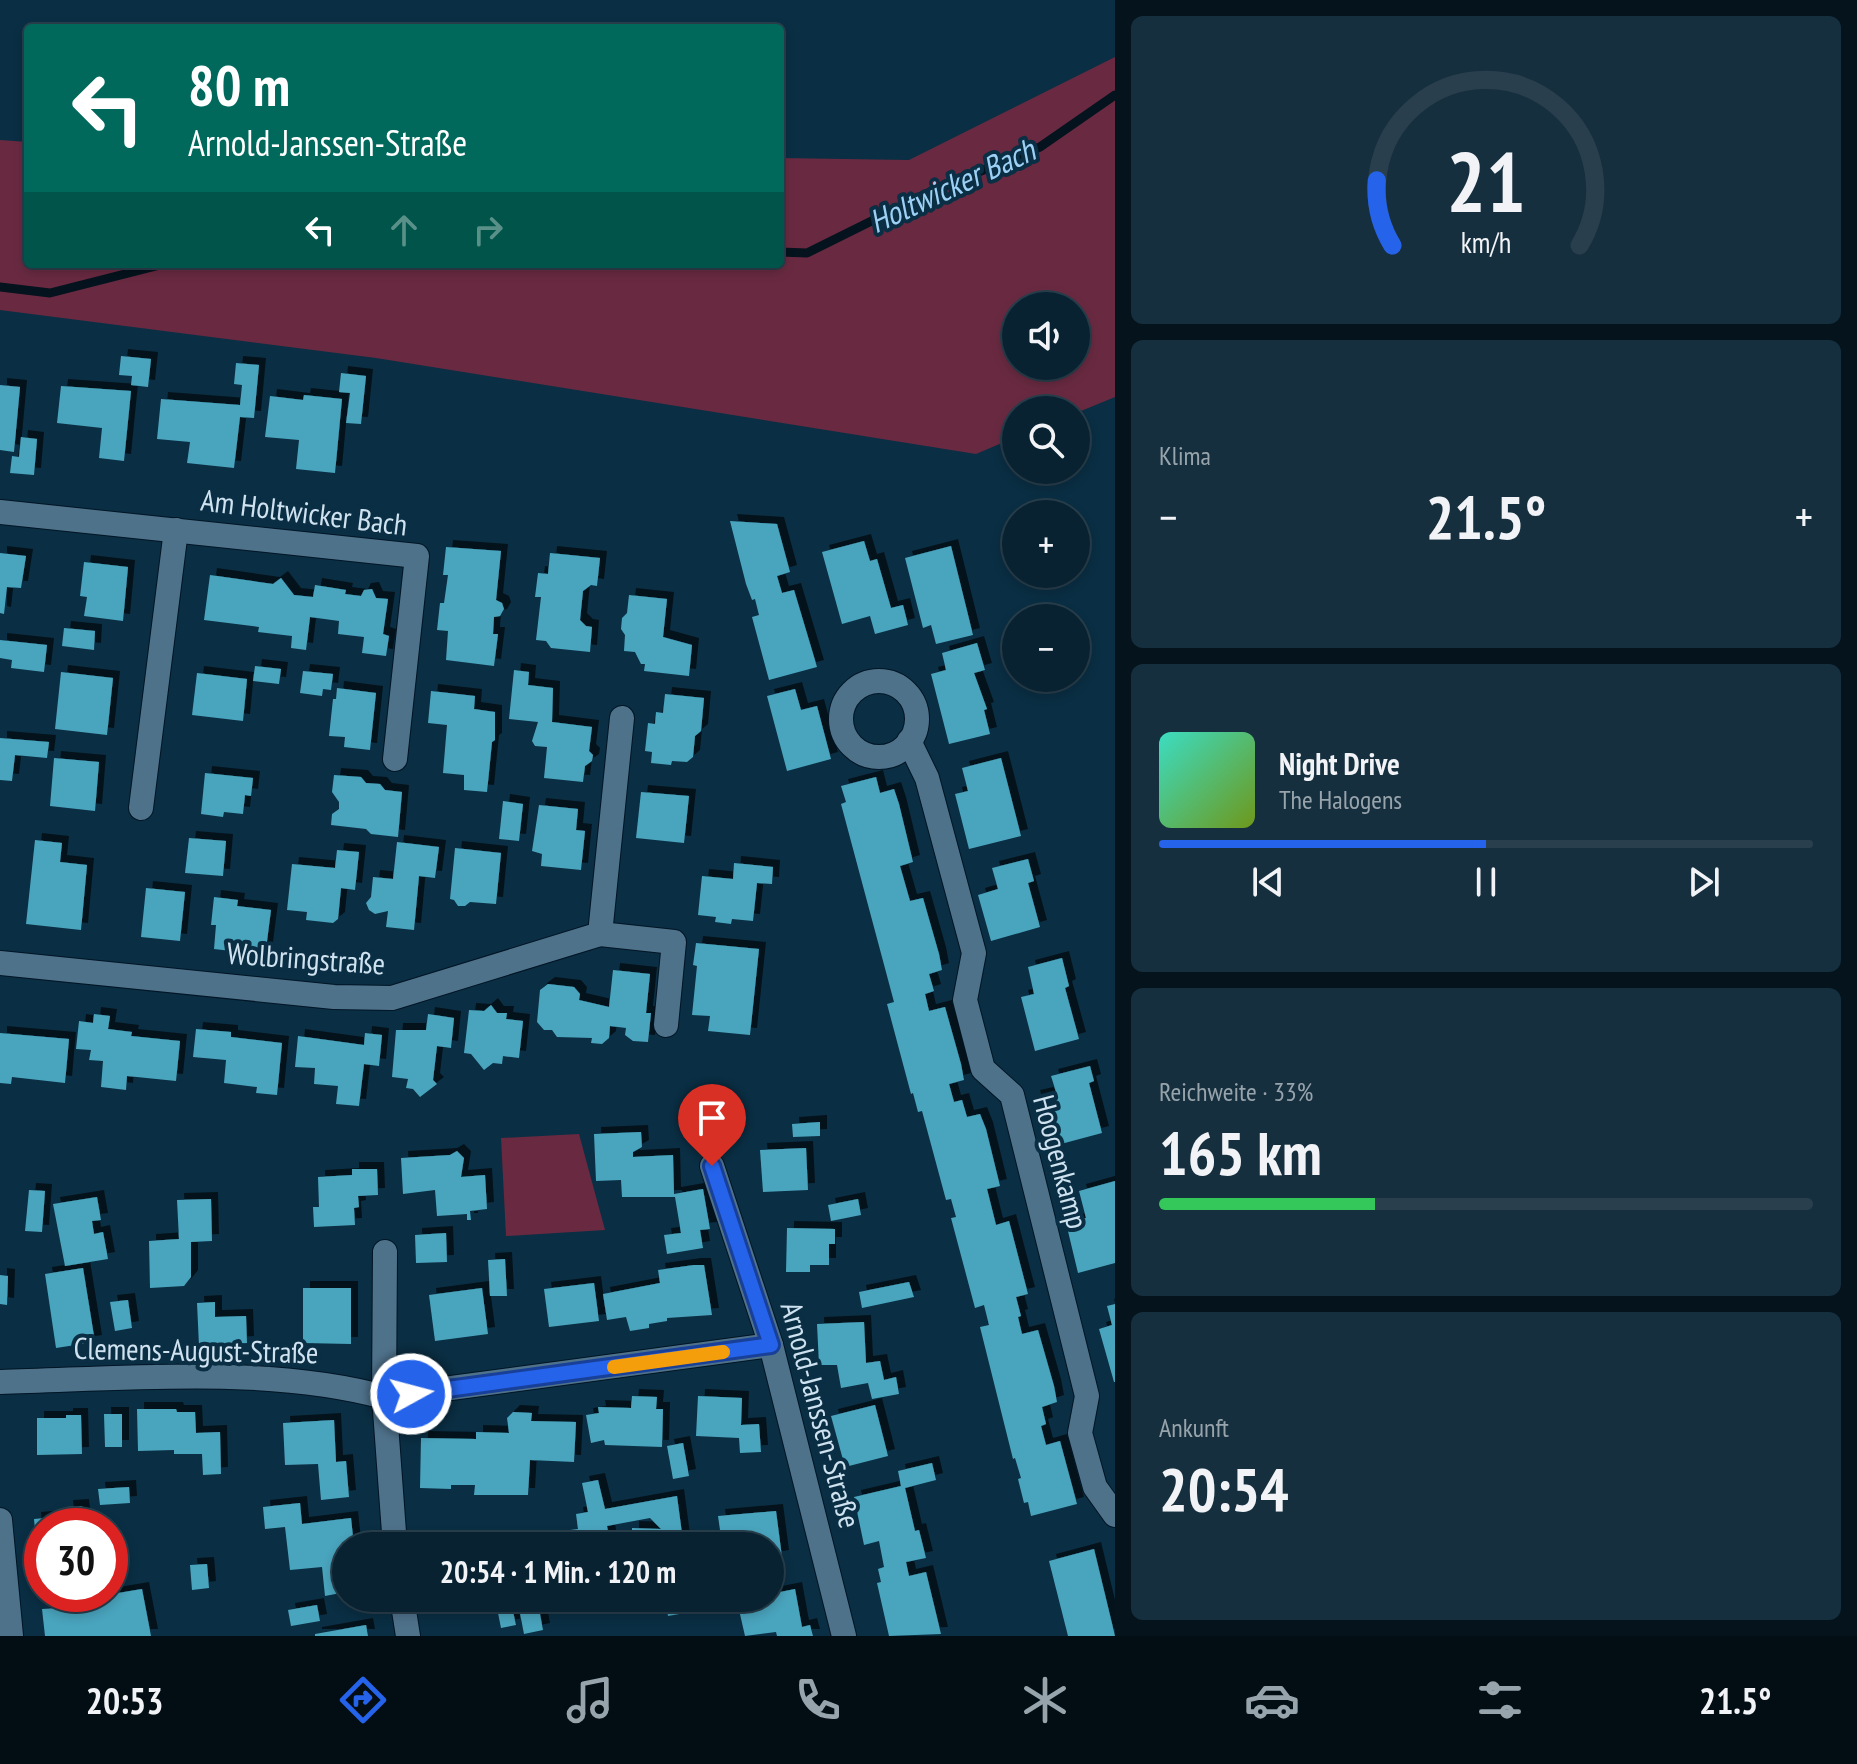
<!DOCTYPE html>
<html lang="de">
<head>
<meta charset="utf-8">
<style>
	body { margin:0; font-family:"PT Sans Narrow",sans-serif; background:#162f3e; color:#f1f3f6; height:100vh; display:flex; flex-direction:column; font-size:30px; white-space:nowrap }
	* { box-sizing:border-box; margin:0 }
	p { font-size:26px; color:#98a4ac }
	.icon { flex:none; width:44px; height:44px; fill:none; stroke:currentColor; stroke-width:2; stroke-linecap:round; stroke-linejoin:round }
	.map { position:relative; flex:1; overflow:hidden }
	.side { display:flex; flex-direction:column; gap:16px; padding:16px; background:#04131c; width:742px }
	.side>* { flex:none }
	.banner { position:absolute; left:24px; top:24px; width:760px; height:244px; border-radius:8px; box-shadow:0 4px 12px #0003,0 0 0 2px #293f4d; background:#00695c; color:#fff; overflow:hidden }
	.controls { position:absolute; left:1002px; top:292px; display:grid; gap:16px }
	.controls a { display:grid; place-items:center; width:88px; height:88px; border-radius:50%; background:#082232; box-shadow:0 4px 12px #0003,0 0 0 2px #293f4d; font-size:40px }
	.speed { position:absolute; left:24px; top:1508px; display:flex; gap:16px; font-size:40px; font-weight:700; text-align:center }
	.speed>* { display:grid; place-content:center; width:104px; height:104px; border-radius:50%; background:#082232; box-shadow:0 4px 12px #0003,0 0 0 2px #293f4d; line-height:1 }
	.speed .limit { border:12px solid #d22; background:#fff; color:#111 }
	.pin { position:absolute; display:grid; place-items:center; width:68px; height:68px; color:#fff; margin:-82px -34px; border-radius:50% 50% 50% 0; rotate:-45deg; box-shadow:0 0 8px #0007 }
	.pin .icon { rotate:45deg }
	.me { position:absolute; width:88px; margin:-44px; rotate:83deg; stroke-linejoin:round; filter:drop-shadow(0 0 6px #0008) }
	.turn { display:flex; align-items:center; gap:28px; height:168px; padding:0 32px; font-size:36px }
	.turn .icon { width:104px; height:104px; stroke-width:2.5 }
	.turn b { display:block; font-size:56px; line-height:68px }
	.lanes { display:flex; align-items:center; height:76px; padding:0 32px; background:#0003; justify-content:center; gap:40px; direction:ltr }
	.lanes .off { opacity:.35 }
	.big { font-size:60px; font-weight:600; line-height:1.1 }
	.side .tile { flex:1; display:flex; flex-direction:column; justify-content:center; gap:12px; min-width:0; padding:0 28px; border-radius:12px; background:#162f3e }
	.side .dial { align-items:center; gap:0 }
	.dial svg { height:208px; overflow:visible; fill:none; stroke:#293f4d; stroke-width:7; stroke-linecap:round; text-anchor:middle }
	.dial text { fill:#f1f3f6; stroke:none }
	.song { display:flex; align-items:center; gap:24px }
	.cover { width:96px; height:96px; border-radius:12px; background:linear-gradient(135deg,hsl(170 70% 55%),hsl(80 70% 35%)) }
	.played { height:8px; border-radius:4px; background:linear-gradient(90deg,#2563eb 50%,#293f4d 50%) }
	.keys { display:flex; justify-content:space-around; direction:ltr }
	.heat { display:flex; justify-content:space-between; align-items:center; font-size:44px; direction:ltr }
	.charge { height:12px; border-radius:6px; background:linear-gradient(90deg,#34c759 33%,#293f4d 0) }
	.trip { position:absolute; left:332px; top:1532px; width:452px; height:80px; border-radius:40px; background:#082232; box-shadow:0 4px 12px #0003,0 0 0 2px #293f4d; font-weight:600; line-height:80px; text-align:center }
	.tabs { display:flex; height:128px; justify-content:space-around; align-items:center; background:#030e14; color:#98a4ac }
	.tabs .icon { width:56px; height:56px }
	.tabs .selected { color:#2563eb }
	.tabs b { font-size:36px; color:#f1f3f6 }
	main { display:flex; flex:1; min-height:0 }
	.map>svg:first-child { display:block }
	.green { fill:#692a41; fill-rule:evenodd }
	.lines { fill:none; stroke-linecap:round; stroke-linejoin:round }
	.stream { stroke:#04131d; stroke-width:9 }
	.building { fill:#4aa4bd; filter:url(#shadow) }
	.street-casing { stroke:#001525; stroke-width:26 }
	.street { stroke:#4f728b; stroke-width:24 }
	.route-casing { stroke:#184099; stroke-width:20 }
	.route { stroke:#2563eb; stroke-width:14 }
	.slow { stroke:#f59e0b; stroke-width:14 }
	.labels { text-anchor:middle; stroke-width:8; stroke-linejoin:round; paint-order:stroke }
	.street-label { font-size:30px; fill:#cfe2f0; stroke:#0a2e43 }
	.water-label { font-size:32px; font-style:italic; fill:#9dd0f4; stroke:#0a2e43 }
</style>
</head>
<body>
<main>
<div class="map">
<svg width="1115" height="1636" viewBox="0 0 1115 1636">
	<defs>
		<filter id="shadow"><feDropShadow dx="7" dy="-7" stdDeviation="0" flood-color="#0009"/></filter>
	</defs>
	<rect width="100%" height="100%" fill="#0a2e43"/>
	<g class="green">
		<path d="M 1115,57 L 1115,397 L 1076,413 L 1076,410 L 1016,410 L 1016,437 L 976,454 L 376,358 L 0,310 L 0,140 L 28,142 L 28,264 L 780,264 L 780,158 L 909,160 ZM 1016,306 L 1076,306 L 1076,366 L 1016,366 Z"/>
		<polygon points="579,1134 605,1230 506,1236 501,1138"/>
	</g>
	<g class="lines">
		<g class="stream">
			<polyline points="780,252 807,253 932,191 1040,147 1115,95"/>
			<polyline points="0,287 50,293 164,264"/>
		</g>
	</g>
	<g class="building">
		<polygon points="121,356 151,359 148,387 131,385 132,376 119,375"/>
		<polygon points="236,363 259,365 254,418 240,417 234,468 187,463 190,442 157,439 161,399 240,405 242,385 234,384"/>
		<polygon points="341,373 366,376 361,424 346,423 350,393 339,392"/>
		<polygon points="0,385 20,387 14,452 0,450"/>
		<polygon points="61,386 131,391 124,461 99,458 102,428 57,423"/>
		<polygon points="304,395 342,399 335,473 296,469 299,440 265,437 270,396 303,400"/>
		<polygon points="21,437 37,439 34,475 10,473 12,456 19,457"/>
		<polygon points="730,521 777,524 790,572 777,576 782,593 794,590 817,667 769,680 752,617 759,615 755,599 752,600 746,584"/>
		<polygon points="864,541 870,561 877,559 891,608 903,605 908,625 875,634 870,616 842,624 822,552"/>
		<polygon points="951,546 973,635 936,644 931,625 923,628 905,558"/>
		<polygon points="446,547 501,551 496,600 502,603 504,609 500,616 494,617 493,634 498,634 494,666 446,660 448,631 437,630 440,603 444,603 448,575 443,575"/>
		<polygon points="0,553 26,556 21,588 7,587 4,614 0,613"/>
		<polygon points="550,553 600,558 597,586 591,585 583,591 580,620 586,626 592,627 590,652 551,648 546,641 536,640 541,597 535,597 538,573 548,574"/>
		<polygon points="84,562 128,567 123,621 84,616 87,597 80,596"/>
		<polygon points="210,575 273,584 281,578 294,595 313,597 315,585 346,590 345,594 361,596 364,590 372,589 376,598 388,599 383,634 389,636 386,656 362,653 364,637 338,634 339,621 310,617 306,650 291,648 292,636 258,632 259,627 204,620"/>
		<polygon points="629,595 667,599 663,637 692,645 689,676 644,671 645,664 641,664 635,652 624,651 625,635 621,629 622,618 627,613"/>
		<polygon points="64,628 95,631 94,650 62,646"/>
		<polygon points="0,640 47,645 44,672 11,668 12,660 0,658"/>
		<polygon points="977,643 985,670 974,673 987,709 984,710 990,734 949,744 931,674 946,670 942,653"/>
		<polygon points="255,666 281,669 279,684 253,681"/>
		<polygon points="514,670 529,672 528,685 553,688 552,722 592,727 589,751 593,755 592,761 585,766 583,782 544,778 547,747 535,746 532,741 538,722 509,719"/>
		<polygon points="303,671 333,674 331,690 323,689 322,696 300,693"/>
		<polygon points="61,672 113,678 107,735 55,729"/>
		<polygon points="197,673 247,679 243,721 192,715"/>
		<polygon points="337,688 376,693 370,750 344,747 345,737 329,736 333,699 336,699"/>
		<polygon points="795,689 801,710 817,706 831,759 787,771 767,696"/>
		<polygon points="431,691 475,696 474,709 495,712 495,740 492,742 487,792 464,790 464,775 443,773 447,725 428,723"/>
		<polygon points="665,694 704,698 701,731 695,736 693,757 687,762 672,761 671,765 651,763 652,752 645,751 648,723 655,724 656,712 663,713"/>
		<polygon points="0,738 49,742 47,758 15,755 12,781 0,780"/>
		<polygon points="54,758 99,762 95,811 50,806"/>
		<polygon points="1001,758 1021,836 969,849 955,794 968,791 962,768"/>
		<polygon points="205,773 253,778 251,796 245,795 243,814 224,812 223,817 201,814"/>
		<polygon points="334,775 361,777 366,783 380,784 385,790 402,792 398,837 371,834 366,829 331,825 332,814 339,809 339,802 332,792"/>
		<polygon points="876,777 880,793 894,789 899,804 913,862 900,866 910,901 923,898 939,954 942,970 929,974 934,991 925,994 929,1011 945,1007 961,1064 964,1080 949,1084 954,1102 962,1100 967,1117 980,1114 986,1129 1000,1186 987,1189 996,1225 1009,1221 1028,1294 1016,1297 1021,1316 1018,1317 1022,1334 1038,1330 1054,1386 1057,1402 1042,1407 1046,1424 1041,1426 1046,1445 1060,1441 1077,1504 1031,1516 1028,1502 1024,1503 1018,1479 1021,1478 1015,1458 1013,1459 980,1327 989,1325 984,1305 975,1308 951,1218 956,1217 951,1199 946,1200 922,1111 918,1112 913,1093 911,1094 887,1004 894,1002 841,804 846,802 841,786"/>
		<polygon points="641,792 689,796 684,843 636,838"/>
		<polygon points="503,801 523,804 519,841 499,839"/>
		<polygon points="539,805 578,809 576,830 585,831 581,870 541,866 542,854 532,851"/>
		<polygon points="189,838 226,841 223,876 185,873"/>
		<polygon points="35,840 62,843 60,862 87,865 81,930 26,924"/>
		<polygon points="397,842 439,847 435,878 419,876 414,930 386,927 388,911 375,914 369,910 366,903 371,897 373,877 393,879"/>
		<polygon points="455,848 501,853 496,904 470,902 465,906 458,906 454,900 450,899"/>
		<polygon points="337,850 359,852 355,890 341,888 338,919 333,923 306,920 307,912 287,910 292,864 335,868"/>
		<polygon points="1028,859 1034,881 1028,883 1040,927 991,941 978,895 998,889 992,868"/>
		<polygon points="734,863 773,867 772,884 757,883 753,921 732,919 731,924 715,922 716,917 698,915 702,876 733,879"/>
		<polygon points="146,888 185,892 180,941 141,937"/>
		<polygon points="214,897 238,900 237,906 271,910 266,949 249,947 249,953 214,949 216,925 211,925"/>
		<polygon points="696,943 759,949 750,1035 708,1031 710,1016 692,1015 697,966 693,965"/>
		<polygon points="1062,958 1069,986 1065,988 1079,1039 1035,1051 1021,997 1034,994 1028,967"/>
		<polygon points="613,970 650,974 646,1013 651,1013 648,1042 633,1041 625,1035 626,1028 610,1026 609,1038 602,1044 591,1043 592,1038 557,1037 552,1030 544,1030 537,1022 540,990 548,984 574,987 580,994 579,1000 609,1007"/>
		<polygon points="491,1005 497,1013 507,1013 506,1019 523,1021 519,1058 503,1056 502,1064 493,1063 484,1070 471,1054 464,1053 469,1010 484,1011"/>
		<polygon points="94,1014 110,1016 108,1029 132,1032 131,1036 180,1041 176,1081 127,1076 126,1090 101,1087 103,1061 89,1060 91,1050 76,1049 79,1021 93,1023"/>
		<polygon points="428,1014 454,1018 451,1048 437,1046 433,1080 437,1084 420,1097 413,1089 406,1088 408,1079 392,1077 396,1030 426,1030"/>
		<polygon points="196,1029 231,1032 231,1037 282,1043 277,1095 256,1093 257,1087 224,1083 226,1060 193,1057"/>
		<polygon points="0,1033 69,1039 65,1083 12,1077 11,1084 0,1083"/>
		<polygon points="365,1033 382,1035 379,1066 364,1064 359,1106 336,1104 338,1086 314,1084 315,1068 295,1067 298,1036 364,1045"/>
		<polygon points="1090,1066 1094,1081 1089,1083 1102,1133 1046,1148 1033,1097 1056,1092 1051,1076"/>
		<polygon points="820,1122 820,1136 793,1137 792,1124"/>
		<polygon points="641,1132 642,1147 633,1152 633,1157 673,1155 674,1194 703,1189 710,1229 700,1230 703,1248 667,1254 664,1235 681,1233 675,1197 622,1197 621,1180 596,1181 594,1134"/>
		<polygon points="806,1148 808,1190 763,1192 760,1150"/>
		<polygon points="457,1151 464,1158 461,1177 485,1175 487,1209 470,1211 471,1220 467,1220 467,1214 437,1216 435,1190 403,1194 401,1158 450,1155"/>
		<polygon points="352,1169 377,1169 378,1195 358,1196 359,1207 354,1208 355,1225 314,1227 313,1207 319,1207 318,1177 352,1175"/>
		<polygon points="1115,1181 1115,1263 1078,1273 1066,1223 1086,1218 1079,1191"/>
		<polygon points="29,1190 45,1191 42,1232 25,1231"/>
		<polygon points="97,1197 101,1220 92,1221 94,1234 103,1232 108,1259 65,1266 53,1204"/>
		<polygon points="211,1199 212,1241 191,1242 191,1277 184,1286 150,1288 149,1241 179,1239 177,1200"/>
		<polygon points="858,1199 861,1215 831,1221 828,1205"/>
		<polygon points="787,1228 835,1229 835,1244 829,1244 829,1265 810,1265 810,1272 786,1272"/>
		<polygon points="446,1233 447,1262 416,1263 415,1235"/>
		<polygon points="505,1259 507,1296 490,1296 488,1260"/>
		<polygon points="694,1265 704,1265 712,1315 667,1318 667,1321 649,1324 649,1328 630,1331 626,1317 607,1320 603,1294 660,1283 658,1270"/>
		<polygon points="83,1268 95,1342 56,1348 45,1274"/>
		<polygon points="0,1275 8,1276 7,1305 0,1304"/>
		<polygon points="909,1282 914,1297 862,1308 859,1292"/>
		<polygon points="594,1283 599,1321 549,1327 544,1289"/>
		<polygon points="303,1288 351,1288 351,1344 303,1343"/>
		<polygon points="482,1288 488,1334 435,1341 429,1295"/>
		<polygon points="128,1300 132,1328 115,1331 110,1302"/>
		<polygon points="215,1302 215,1317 246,1316 247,1343 199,1346 197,1303"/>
		<polygon points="1115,1304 1115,1382 1114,1382 1099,1329 1112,1325 1107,1306"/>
		<polygon points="864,1322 866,1363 880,1361 884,1380 896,1377 899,1394 872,1399 868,1383 841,1388 837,1365 819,1365 817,1324"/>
		<polygon points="632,1396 657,1397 656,1409 663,1409 662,1447 605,1445 604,1440 591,1443 586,1415 599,1413 598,1407 631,1408"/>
		<polygon points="698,1396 742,1398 741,1425 759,1424 761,1452 740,1453 739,1438 696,1436"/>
		<polygon points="875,1405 888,1456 845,1467 831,1416"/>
		<polygon points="137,1409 176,1409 177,1412 195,1412 196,1433 220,1432 221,1474 203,1475 202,1454 174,1454 174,1450 138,1451"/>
		<polygon points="513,1412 532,1413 531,1421 576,1422 574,1462 530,1460 528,1495 474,1495 475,1485 451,1485 451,1489 420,1488 421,1438 476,1439 476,1432 509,1433 507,1418"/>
		<polygon points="104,1414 122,1414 122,1447 105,1447"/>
		<polygon points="66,1415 81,1415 82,1454 37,1455 37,1418 66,1418"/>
		<polygon points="334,1420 336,1462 346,1461 349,1497 321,1500 318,1464 285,1465 283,1423"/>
		<polygon points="683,1443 689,1476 673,1479 667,1446"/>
		<polygon points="932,1463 936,1480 905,1488 915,1531 919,1530 926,1558 906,1562 909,1576 926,1572 941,1634 889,1636 877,1583 881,1582 878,1569 884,1567 879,1541 864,1545 854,1497 901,1486 898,1471"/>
		<polygon points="598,1480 605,1509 677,1496 683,1541 721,1537 718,1516 776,1511 782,1557 770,1559 770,1546 632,1546 632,1528 661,1529 650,1518 607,1526 611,1546 578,1546 572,1542 570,1530 578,1529 576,1514 588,1512 582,1483"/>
		<polygon points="129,1487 130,1503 100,1505 98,1489"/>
		<polygon points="300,1503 302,1524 351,1518 354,1546 346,1546 346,1592 325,1596 322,1567 290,1570 285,1527 265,1529 263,1507"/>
		<polygon points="82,1506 84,1526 42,1526 42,1561 38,1562 34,1519 67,1516 66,1507"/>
		<polygon points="1094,1549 1115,1636 1068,1636 1049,1561"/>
		<polygon points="207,1564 209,1588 192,1590 190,1565"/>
		<polygon points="142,1589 151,1636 45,1636 42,1609 59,1608 58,1605 63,1604 62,1594 86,1594 87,1600 106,1599 106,1595"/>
		<polygon points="795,1589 802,1627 810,1625 813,1636 777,1636 776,1632 745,1636 737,1601 770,1598 770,1594"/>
		<polygon points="437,1598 483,1598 483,1601 440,1610"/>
		<polygon points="495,1598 510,1598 516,1625 501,1628"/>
		<polygon points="517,1598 537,1598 543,1630 524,1634"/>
		<polygon points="665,1598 717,1598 719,1607 668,1616"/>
		<polygon points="317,1605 320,1621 291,1626 288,1610"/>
		<polygon points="366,1625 368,1636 315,1636 315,1634"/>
	</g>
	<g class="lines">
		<defs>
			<g id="street">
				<polyline points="0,512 417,556 395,759"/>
				<circle cx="879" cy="719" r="38"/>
				<polyline points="909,741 927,778 974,953 965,1000 983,1069 1012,1095 1087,1396 1080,1433 1095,1487 1115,1515"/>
				<polyline points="141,808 176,530"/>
				<polyline points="600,934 674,942 666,1025"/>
				<polyline points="0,963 334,997 392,998 600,934 622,718"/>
				<polyline points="712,1166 771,1345 844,1636"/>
				<polyline points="385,1252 384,1397 395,1546"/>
				<path d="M 0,1382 C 122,1379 266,1365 384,1397 L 771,1345"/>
				<polyline points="0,1520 11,1636"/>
				<polyline points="402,1598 408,1636"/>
			</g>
		</defs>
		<use href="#street" class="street-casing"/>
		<use href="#street" class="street"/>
	</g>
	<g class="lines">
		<defs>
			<polyline id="route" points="411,1394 771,1345 712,1166"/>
		</defs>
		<use href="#route" class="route-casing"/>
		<use href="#route" class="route"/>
		<polyline class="slow" points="614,1367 723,1352"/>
	</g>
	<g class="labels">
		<g class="street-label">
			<text transform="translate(304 513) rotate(7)" y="10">Am Holtwicker Bach</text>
			<text transform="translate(306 959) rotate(4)" y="10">Wolbringstraße</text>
			<text transform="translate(1060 1162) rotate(75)" y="10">Hoogenkamp</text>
			<text transform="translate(196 1351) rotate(1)" y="10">Clemens-August-Straße</text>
			<text transform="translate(820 1415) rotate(75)" y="10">Arnold-Janssen-Straße</text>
		</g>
		<g class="water-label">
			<text transform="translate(952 186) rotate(-25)" y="11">Holtwicker Bach</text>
		</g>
	</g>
</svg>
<div class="controls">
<a><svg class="icon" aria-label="sound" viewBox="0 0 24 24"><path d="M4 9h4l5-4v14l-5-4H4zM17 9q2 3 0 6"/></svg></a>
<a><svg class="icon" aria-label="search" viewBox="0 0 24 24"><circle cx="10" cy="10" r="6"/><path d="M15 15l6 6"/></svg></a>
<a>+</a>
<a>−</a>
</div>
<div class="speed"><div class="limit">30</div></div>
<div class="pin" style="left:712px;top:1166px;background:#d93025"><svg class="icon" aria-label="arrive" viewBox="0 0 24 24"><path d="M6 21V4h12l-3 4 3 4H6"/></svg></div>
<svg class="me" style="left:411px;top:1394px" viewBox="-20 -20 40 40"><circle r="17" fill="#2563eb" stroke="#fff" stroke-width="3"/><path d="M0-11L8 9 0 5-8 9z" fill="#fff"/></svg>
<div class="trip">20:54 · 1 Min. · 120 m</div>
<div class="banner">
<div class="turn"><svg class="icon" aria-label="left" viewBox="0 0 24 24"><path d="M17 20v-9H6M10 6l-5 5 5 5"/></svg><div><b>80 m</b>Arnold-Janssen-Straße</div></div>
<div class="lanes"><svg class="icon" aria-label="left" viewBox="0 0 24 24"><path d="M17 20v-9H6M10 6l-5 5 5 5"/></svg><svg class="icon off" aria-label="ahead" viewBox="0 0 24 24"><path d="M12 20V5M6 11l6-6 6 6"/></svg><svg class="icon off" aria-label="right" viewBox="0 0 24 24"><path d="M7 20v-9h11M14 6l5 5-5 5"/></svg></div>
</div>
</div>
<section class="side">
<div class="tile dial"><svg viewBox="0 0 100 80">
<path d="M14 69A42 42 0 1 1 86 69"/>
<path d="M14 69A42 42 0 0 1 8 44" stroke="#2563eb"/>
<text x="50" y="56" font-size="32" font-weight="700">21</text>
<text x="50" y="72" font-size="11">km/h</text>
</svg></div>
<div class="tile"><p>Klima</p>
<div class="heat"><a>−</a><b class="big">21.5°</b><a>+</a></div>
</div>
<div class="tile">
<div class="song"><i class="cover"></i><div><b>Night Drive</b><p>The Halogens</p></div></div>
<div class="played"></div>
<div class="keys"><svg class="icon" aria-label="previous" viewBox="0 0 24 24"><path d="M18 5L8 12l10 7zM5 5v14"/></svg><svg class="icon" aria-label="pause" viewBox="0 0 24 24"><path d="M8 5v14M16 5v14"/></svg><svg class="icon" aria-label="next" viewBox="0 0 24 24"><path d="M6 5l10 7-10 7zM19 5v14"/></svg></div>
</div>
<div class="tile"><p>Reichweite · 33%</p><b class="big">165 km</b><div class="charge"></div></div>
<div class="tile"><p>Ankunft</p><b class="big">20:54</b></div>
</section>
</main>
<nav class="tabs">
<b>20:53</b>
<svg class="icon selected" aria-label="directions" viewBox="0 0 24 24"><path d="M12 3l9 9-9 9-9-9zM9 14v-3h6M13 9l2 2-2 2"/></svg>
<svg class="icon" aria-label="music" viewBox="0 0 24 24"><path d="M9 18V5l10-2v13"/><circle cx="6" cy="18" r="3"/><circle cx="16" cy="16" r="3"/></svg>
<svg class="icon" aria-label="phone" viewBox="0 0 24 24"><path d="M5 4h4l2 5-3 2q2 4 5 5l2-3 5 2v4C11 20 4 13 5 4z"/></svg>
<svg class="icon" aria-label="climate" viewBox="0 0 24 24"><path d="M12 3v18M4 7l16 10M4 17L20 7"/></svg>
<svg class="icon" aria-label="car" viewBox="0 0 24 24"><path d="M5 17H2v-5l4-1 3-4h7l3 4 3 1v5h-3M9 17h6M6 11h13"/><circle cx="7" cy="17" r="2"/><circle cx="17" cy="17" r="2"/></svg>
<svg class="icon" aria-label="filters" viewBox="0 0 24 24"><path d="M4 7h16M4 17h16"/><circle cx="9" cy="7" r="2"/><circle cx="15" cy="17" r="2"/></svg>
<b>21.5°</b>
</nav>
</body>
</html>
